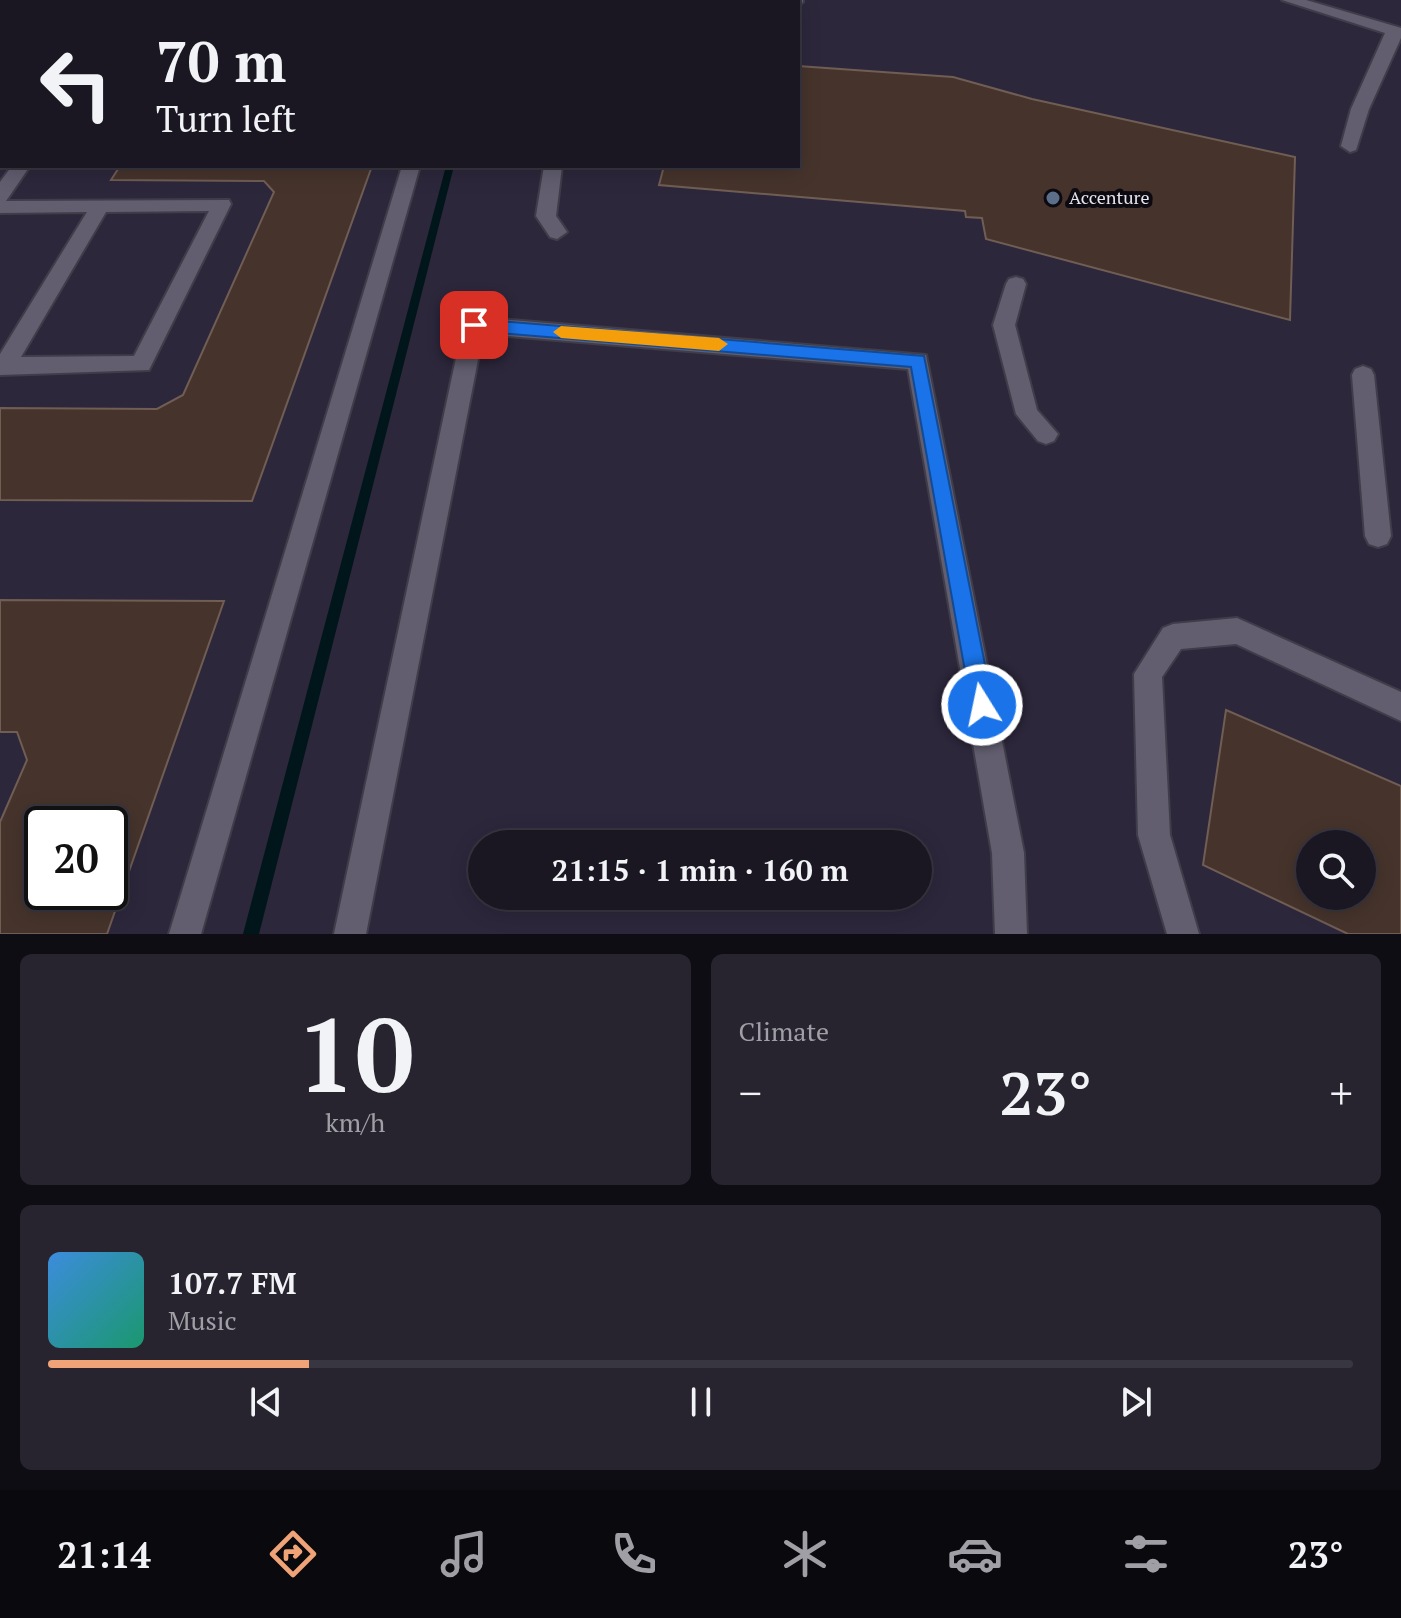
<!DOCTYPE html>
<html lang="en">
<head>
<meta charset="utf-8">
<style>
	body { margin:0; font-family:"PT Serif",serif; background:#27242f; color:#f1f3f6; height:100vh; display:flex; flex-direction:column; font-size:30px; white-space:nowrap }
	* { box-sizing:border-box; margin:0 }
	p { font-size:26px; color:#9f9fa5 }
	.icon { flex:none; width:44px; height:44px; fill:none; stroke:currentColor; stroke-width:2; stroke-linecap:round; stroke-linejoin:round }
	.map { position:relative; height:934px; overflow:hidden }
	.panel { display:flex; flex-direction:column; gap:20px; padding:20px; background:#0e0d13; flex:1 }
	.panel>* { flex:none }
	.banner { position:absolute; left:0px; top:0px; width:800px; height:168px; box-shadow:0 4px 20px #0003,0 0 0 2px #383640; background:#1a1722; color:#f1f3f6; overflow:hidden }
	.buttons { position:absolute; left:1296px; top:830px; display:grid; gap:16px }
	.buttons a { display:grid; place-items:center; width:80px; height:80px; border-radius:50%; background:#1a1722; box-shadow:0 4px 20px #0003,0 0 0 2px #383640; font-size:40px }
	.speed { position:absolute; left:24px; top:806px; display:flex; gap:16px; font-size:40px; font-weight:700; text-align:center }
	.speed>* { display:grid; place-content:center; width:104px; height:104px; border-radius:50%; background:#1a1722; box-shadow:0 4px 20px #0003,0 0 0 2px #383640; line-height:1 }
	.speed .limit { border:4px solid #111; border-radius:12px; background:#fff; color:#111 }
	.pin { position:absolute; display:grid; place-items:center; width:68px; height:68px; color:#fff; margin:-34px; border-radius:16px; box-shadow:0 4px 12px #0006 }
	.me { position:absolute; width:88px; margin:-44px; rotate:350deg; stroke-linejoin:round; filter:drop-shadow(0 0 6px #0008) }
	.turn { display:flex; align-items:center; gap:28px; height:168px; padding:0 24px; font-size:36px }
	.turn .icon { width:104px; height:104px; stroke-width:2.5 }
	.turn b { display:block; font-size:56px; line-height:68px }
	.big { font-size:60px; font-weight:600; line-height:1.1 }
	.panel .card { flex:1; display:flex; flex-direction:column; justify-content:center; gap:12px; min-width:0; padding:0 28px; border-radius:12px; background:#27242f }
	.panel .dial { align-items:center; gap:0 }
	.dial b { font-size:104px; line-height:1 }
	.song { display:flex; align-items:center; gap:24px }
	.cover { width:96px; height:96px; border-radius:12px; background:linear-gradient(135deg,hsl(210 70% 55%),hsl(160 70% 35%)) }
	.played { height:8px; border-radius:4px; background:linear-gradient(90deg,#efa377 20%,#383640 20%) }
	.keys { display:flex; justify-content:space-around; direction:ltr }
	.heat { display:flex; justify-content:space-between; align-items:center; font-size:44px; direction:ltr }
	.panel .tiles { flex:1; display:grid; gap:20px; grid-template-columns:1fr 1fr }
	.card:last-child { grid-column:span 2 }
	.trip { position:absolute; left:468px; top:830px; width:464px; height:80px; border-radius:40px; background:#1a1722; box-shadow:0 4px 20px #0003,0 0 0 2px #383640; font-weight:600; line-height:80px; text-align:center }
	.tabs { display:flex; height:128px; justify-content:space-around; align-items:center; background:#0a090e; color:#9f9fa5 }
	.tabs .icon { width:56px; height:56px }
	.tabs .on { color:#efa377 }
	.tabs b { font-size:36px; color:#f1f3f6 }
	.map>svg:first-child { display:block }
	.built { fill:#2d273c; fill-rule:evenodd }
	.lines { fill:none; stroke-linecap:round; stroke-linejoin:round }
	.stream { fill:#00161a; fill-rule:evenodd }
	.building { fill:#46342c; stroke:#705d54; stroke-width:2; fill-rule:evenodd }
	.minor-casing { stroke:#403d4a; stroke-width:4 }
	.minor { fill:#625e70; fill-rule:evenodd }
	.route { fill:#1a73e8; stroke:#114b97; stroke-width:2 }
	.slow { fill:#f59e0b }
	.service-dot { fill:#5c6f8a; stroke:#0c0a10; stroke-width:3 }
	.labels { text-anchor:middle; stroke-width:8; stroke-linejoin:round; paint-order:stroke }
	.far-poi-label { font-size:18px; fill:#e6e4ee; stroke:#0c0a10; text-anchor:start }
</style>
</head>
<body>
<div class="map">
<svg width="1401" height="934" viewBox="0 0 1401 934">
	<rect width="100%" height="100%" fill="#231f2e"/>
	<path class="built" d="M 0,0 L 1401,0 L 1401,934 L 0,934 ZM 2,2 L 798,2 L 798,166 L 2,166 ZM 42,824 L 110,824 L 110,892 L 42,892 ZM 482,844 L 918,844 L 918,896 L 482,896 ZM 1310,844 L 1362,844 L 1362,896 L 1310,896 Z"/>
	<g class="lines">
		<g class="stream">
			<polygon points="490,0 496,0 495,2 489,2"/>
			<polygon points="446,166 454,166 259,934 243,934"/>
		</g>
	</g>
	<g class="building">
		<polygon points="357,0 429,0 356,2"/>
		<polygon points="798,66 953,77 1032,99 1295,157 1290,320 986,239 982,218 966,217 965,211 659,185 664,166 798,166"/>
		<polygon points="120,166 372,166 252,501 0,500 0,408 157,409 183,395 274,192 264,181 111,180"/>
		<path d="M 0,600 L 224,601 L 107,934 L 0,934 L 0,822 L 27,760 L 17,732 L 0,732 ZM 42,824 L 110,824 L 110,892 L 42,892 Z"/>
		<path d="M 1226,710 L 1401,786 L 1401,934 L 1348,934 L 1203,865 ZM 1310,844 L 1362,844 L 1362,896 L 1310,896 Z"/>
	</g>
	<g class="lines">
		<defs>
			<g id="minor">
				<polygon points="61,0 77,0 59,2"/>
				<polygon points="131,0 147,0 130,2"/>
				<polygon points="217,0 233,0 216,2"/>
				<polygon points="315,0 331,0 314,2"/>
				<rect x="570" y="0" width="16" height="2"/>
				<polygon points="787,0 803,0 803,2 798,6 798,2"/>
				<polygon points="1282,0 1306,0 1401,28 1401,38 1369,109 1356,150 1350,152 1341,146 1351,109 1385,33"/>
				<polygon points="2,78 2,90 0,90 0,79"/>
				<path d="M 12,166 L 30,166 L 6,201 L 229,200 L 231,204 L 149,370 L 0,375 L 0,354 L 87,212 L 0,213 L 0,182 ZM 209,211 L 134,356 L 21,357 L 106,212 Z"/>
				<polygon points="402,166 420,166 201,934 169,934"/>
				<polygon points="544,166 562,166 556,216 567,232 557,239 550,237 536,216"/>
				<polygon points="1016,277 1023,279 1026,284 1015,325 1037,410 1058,434 1054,441 1046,444 1038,441 1016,414 993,325 1006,284 1009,279"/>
				<polygon points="474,317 926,355 1024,853 1027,934 995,934 992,853 908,369 483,334 366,934 334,934 463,325 466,319"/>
				<polygon points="1363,366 1371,369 1374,375 1391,536 1387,544 1378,547 1369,544 1365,536 1352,375 1355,369"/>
				<polygon points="1237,618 1401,692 1401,721 1236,644 1181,649 1162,677 1170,835 1199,934 1167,934 1138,835 1134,674 1163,628 1173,624"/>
			</g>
		</defs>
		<use href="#minor" class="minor-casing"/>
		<use href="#minor" class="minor"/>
	</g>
	<polygon class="route" points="474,319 924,356 993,705 990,713 982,716 974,713 971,705 911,367 474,331 466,325"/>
	<polygon class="slow" points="561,326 719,338 728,344 719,351 561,338 553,332"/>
	<circle class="service-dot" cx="1053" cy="198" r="8"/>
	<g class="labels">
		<g class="far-poi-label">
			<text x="1069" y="204">Accenture</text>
		</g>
	</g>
</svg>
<div class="buttons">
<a><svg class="icon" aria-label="search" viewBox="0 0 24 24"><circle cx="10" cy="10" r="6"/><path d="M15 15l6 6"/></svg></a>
</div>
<div class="speed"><div class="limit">20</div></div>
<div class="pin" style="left:474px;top:325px;background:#d93025"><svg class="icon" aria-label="arrive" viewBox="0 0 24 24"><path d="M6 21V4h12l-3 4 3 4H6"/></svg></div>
<svg class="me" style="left:982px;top:705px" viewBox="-20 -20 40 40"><circle r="17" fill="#1a73e8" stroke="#fff" stroke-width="3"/><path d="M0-11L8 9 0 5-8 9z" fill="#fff"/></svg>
<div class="trip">21:15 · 1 min · 160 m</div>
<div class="banner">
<div class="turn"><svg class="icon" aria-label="left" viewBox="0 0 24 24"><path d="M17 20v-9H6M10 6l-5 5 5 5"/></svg><div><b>70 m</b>Turn left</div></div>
</div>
</div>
<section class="panel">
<div class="tiles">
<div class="card dial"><b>10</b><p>km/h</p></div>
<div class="card"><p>Climate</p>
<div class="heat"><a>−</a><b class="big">23°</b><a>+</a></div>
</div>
<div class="card">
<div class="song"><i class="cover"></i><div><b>107.7 FM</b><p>Music</p></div></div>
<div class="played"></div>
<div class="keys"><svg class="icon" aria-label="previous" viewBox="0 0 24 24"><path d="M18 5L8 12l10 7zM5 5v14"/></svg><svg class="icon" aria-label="pause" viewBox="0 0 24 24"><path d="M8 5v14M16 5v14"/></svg><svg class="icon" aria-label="next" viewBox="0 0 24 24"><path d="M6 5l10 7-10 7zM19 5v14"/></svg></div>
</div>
</div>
</section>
<nav class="tabs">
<b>21:14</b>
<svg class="icon on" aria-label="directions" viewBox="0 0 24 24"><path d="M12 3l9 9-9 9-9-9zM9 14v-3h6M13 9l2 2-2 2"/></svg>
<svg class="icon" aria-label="music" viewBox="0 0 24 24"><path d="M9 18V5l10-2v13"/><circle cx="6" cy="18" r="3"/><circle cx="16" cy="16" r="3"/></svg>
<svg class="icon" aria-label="phone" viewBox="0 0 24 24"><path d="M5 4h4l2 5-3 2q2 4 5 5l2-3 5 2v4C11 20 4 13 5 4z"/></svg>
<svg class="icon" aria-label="climate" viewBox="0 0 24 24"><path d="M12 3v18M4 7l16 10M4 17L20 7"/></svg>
<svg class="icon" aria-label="car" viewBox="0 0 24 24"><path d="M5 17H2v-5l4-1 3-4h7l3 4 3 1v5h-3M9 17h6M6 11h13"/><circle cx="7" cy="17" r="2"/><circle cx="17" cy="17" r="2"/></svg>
<svg class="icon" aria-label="filters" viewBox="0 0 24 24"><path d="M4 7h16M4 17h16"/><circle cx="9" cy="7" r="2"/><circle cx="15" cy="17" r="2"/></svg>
<b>23°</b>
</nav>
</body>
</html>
